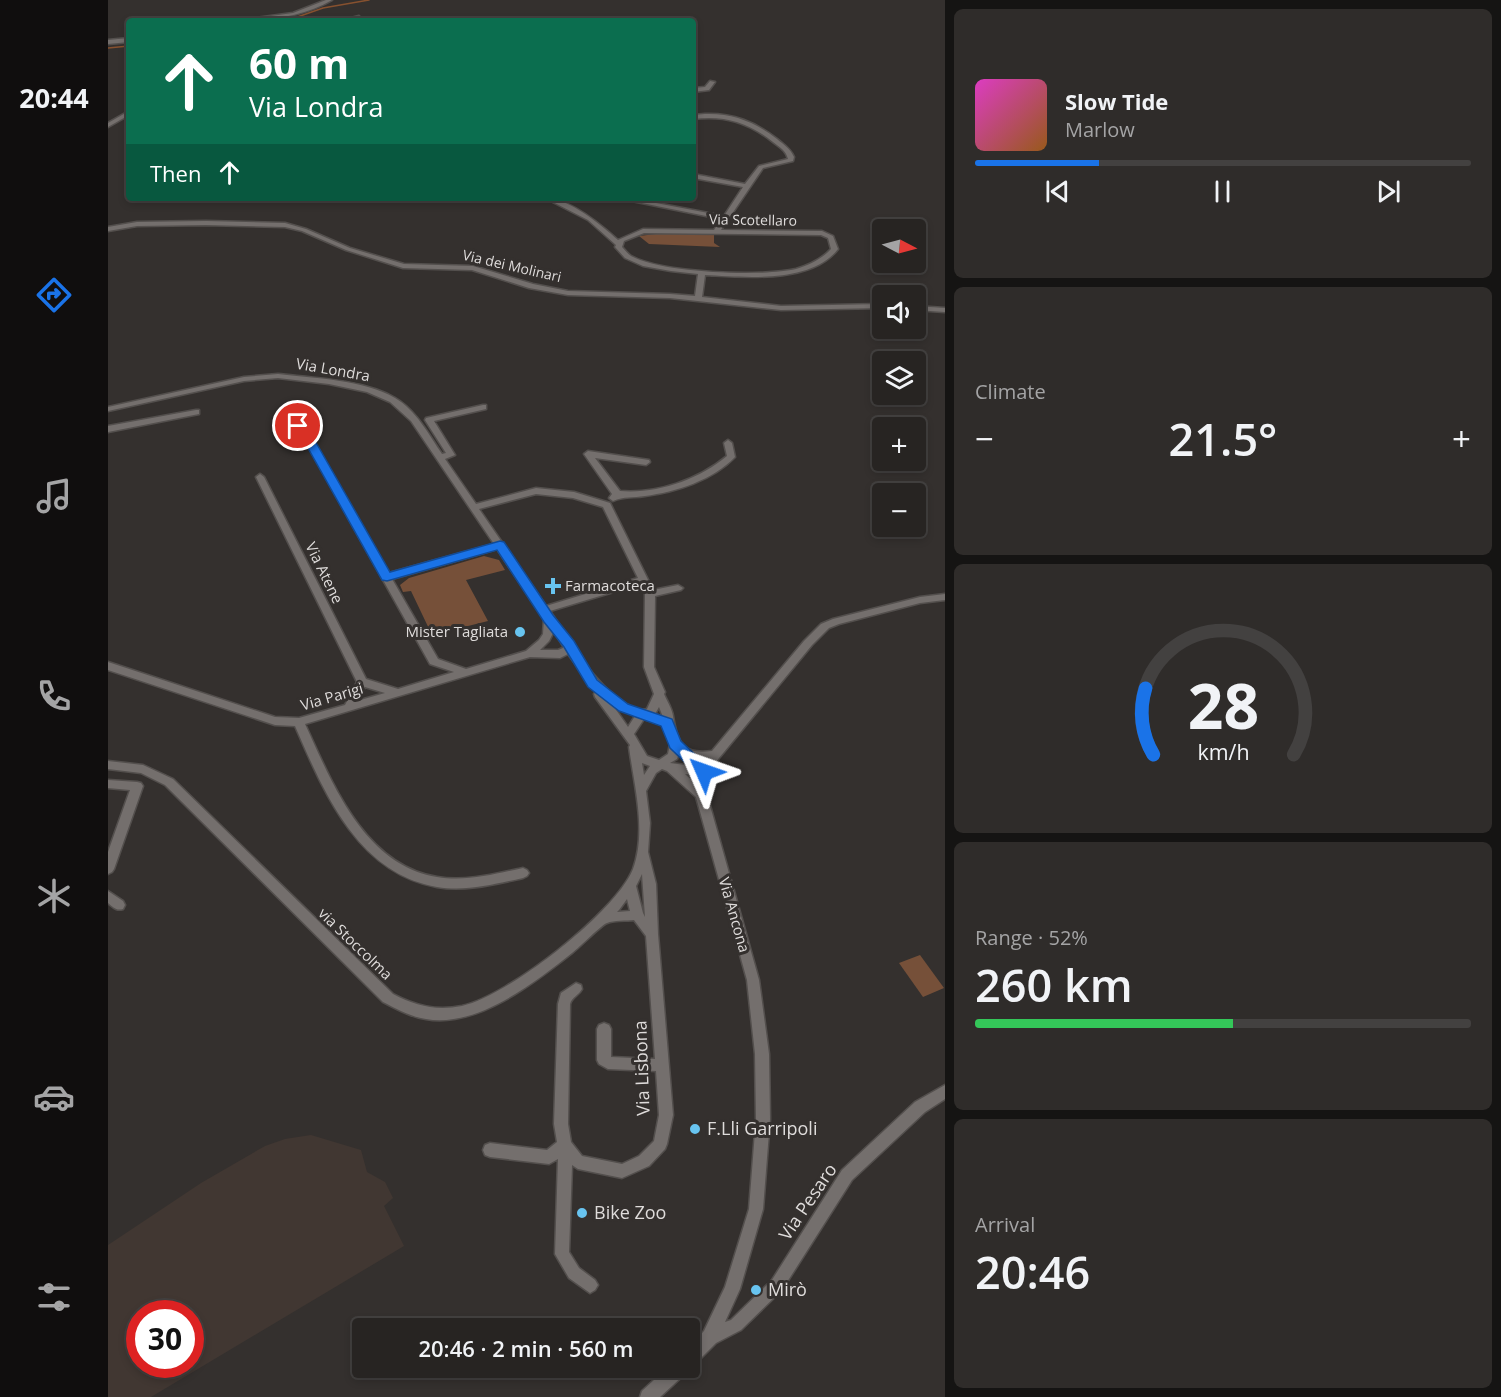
<!DOCTYPE html>
<html lang="en">
<head>
<meta charset="utf-8">
<style>
	body { margin:0; font-family:"Open Sans",sans-serif; background:#2f2c2a; color:#f1f3f6; height:100vh; display:flex; flex-direction:column; font-size:22px; white-space:nowrap }
	* { box-sizing:border-box; margin:0 }
	p { font-size:20px; color:#a4a4a5 }
	.icon { flex:none; width:33px; height:33px; fill:none; stroke:currentColor; stroke-width:2; stroke-linecap:round; stroke-linejoin:round }
	.map { position:relative; flex:1; overflow:hidden }
	.drawer { display:flex; flex-direction:column; gap:9px; padding:9px; background:#151413; width:556px }
	.drawer>* { flex:none }
	.top-card { position:absolute; left:18px; top:18px; width:570px; height:183px; border-radius:6px; box-shadow:0 3px 9px #0003,0 0 0 2px #434140; background:#0b6e4f; color:#fff; overflow:hidden }
	.needle { width:39px; rotate:96deg }
	.buttons { position:absolute; left:764px; top:219px; display:grid; gap:12px }
	.buttons a { display:grid; place-items:center; width:54px; height:54px; border-radius:6px; background:#272422; box-shadow:0 3px 9px #0003,0 0 0 2px #434140; font-size:30px }
	.speed { position:absolute; left:18px; top:1300px; display:flex; gap:12px; font-size:30px; font-weight:700; text-align:center }
	.speed>* { display:grid; place-content:center; width:78px; height:78px; border-radius:50%; background:#272422; box-shadow:0 3px 9px #0003,0 0 0 2px #434140; line-height:1 }
	.speed .limit { border:9px solid #d22; background:#fff; color:#111 }
	.pin { position:absolute; display:grid; place-items:center; width:51px; height:51px; color:#fff; margin:-26px; border:3px solid #fff; border-radius:50%; box-shadow:0 2px 6px #0007 }
	.me { position:absolute; width:66px; margin:-33px; rotate:313deg; stroke-linejoin:round; filter:drop-shadow(0 0 4px #0008) }
	.turn { display:flex; align-items:center; gap:21px; height:126px; padding:0 24px; font-size:27px }
	.turn .icon { width:78px; height:78px; stroke-width:2.5 }
	.turn b { display:block; font-size:42px; line-height:51px }
	.then { display:flex; align-items:center; height:57px; padding:0 24px; background:#0003; gap:12px; font-size:22px }
	.big { font-size:45px; font-weight:600; line-height:1.1 }
	.drawer .widget { flex:1; display:flex; flex-direction:column; justify-content:center; gap:9px; min-width:0; padding:0 21px; border-radius:9px; background:#2f2c2a }
	.drawer .dial { align-items:center; gap:0 }
	.dial svg { height:156px; overflow:visible; fill:none; stroke:#434140; stroke-width:7; stroke-linecap:round; text-anchor:middle }
	.dial text { fill:#f1f3f6; stroke:none }
	.song { display:flex; align-items:center; gap:18px }
	.cover { width:72px; height:72px; border-radius:9px; background:linear-gradient(135deg,hsl(310 70% 55%),hsl(30 70% 35%)) }
	.played { height:6px; border-radius:3px; background:linear-gradient(90deg,#1a73e8 25%,#434140 25%) }
	.keys { display:flex; justify-content:space-around; direction:ltr }
	.heat { display:flex; justify-content:space-between; align-items:center; font-size:33px; direction:ltr }
	.charge { height:9px; border-radius:4px; background:linear-gradient(90deg,#34c759 52%,#434140 0) }
	.trip { position:absolute; left:244px; top:1318px; width:348px; height:60px; border-radius:6px; background:#272422; box-shadow:0 3px 9px #0003,0 0 0 2px #434140; font-weight:600; line-height:60px; text-align:center }
	main { display:flex; flex:1; min-height:0 }
	.tabs { display:flex; flex-direction:column; width:108px; justify-content:space-around; align-items:center; background:#100e0e; color:#a4a4a5 }
	.tabs .icon { width:42px; height:42px }
	.tabs .active { color:#1a73e8 }
	.tabs b { font-size:27px; color:#f1f3f6 }
	.map>svg:first-child { display:block }
	.built { fill:#413732; fill-rule:evenodd }
	.green { fill:#765039 }
	.lines { fill:none; stroke-linecap:round; stroke-linejoin:round }
	.stream { stroke:#87512f; stroke-width:1.5 }
	.minor-casing { stroke:#534f4d; stroke-width:3 }
	.minor { fill:#746f6d; fill-rule:evenodd }
	.route { fill:#1a73e8; stroke:#114b97; stroke-width:1.5 }
	.poi-dot { fill:#68c4f0; stroke:#34302e; stroke-width:2 }
	.labels { text-anchor:middle; stroke-width:6; stroke-linejoin:round; paint-order:stroke }
	.far-street-label { font-size:14px; fill:#dfdcdb; stroke:#34302e }
	.street-label { font-size:15px; fill:#dfdcdb; stroke:#34302e }
	.poi-label { font-size:15px; fill:#dfdcdb; stroke:#34302e; text-anchor:start }
	.near-street-label { font-size:18px; fill:#dfdcdb; stroke:#34302e }
	.near-poi-label { font-size:18px; fill:#dfdcdb; stroke:#34302e; text-anchor:start }
</style>
</head>
<body>
<main>
<nav class="tabs">
<b>20:44</b>
<svg class="icon active" aria-label="directions" viewBox="0 0 24 24"><path d="M12 3l9 9-9 9-9-9zM9 14v-3h6M13 9l2 2-2 2"/></svg>
<svg class="icon" aria-label="music" viewBox="0 0 24 24"><path d="M9 18V5l10-2v13"/><circle cx="6" cy="18" r="3"/><circle cx="16" cy="16" r="3"/></svg>
<svg class="icon" aria-label="phone" viewBox="0 0 24 24"><path d="M5 4h4l2 5-3 2q2 4 5 5l2-3 5 2v4C11 20 4 13 5 4z"/></svg>
<svg class="icon" aria-label="climate" viewBox="0 0 24 24"><path d="M12 3v18M4 7l16 10M4 17L20 7"/></svg>
<svg class="icon" aria-label="car" viewBox="0 0 24 24"><path d="M5 17H2v-5l4-1 3-4h7l3 4 3 1v5h-3M9 17h6M6 11h13"/><circle cx="7" cy="17" r="2"/><circle cx="17" cy="17" r="2"/></svg>
<svg class="icon" aria-label="filters" viewBox="0 0 24 24"><path d="M4 7h16M4 17h16"/><circle cx="9" cy="7" r="2"/><circle cx="15" cy="17" r="2"/></svg>
</nav>
<div class="map">
<svg width="837" height="1397" viewBox="0 0 837 1397">
	<rect width="100%" height="100%" fill="#34302e"/>
	<path class="built" d="M 203,1135 L 253,1150 L 259,1172 L 277,1182 L 285,1198 L 276,1206 L 296,1246 L 43,1397 L 0,1397 L 0,1245 L 93,1183 L 157,1146 L 177,1139 ZM 32,1314 L 82,1314 L 82,1365 L 32,1365 Z"/>
	<g class="green">
		<polygon points="556,233 606,234 606,243 612,247 541,244 531,236"/>
		<polygon points="376,556 391,560 397,570 358,580 380,621 324,635 303,591 295,592 292,585 301,578"/>
		<polygon points="812,955 836,988 815,997 791,963"/>
	</g>
	<g class="lines">
		<g class="stream">
			<polyline points="178,21 215,8 261,0"/>
			<polyline points="0,48 21,46"/>
		</g>
		<defs>
			<g id="minor">
				<path d="M 218,0 L 224,0 C 195,17 159,21 125,21 L 185,13 Z"/>
				<polygon points="251,16 253,19 234,21 235,20"/>
				<polygon points="21,38 21,42 0,44 0,40"/>
				<polygon points="602,81 607,82 601,90 585,92 585,88 597,87"/>
				<polygon points="21,111 21,115 0,127 0,123"/>
				<path d="M 597,114 C 625,113 647,122 669,139 C 676,145 682,148 686,157 L 685,161 L 655,168 L 613,230 L 714,231 L 725,236 L 730,249 C 703,284 637,277 597,275 L 594,297 L 673,306 L 774,304 L 774,308 L 673,310 L 562,298 L 460,295 L 421,288 L 364,270 L 295,268 L 238,250 L 194,231 L 177,227 L 98,225 L 29,226 L 0,231 L 0,227 L 29,222 L 98,221 L 177,223 L 198,229 L 242,248 L 296,264 L 365,266 L 425,284 L 460,291 L 562,294 L 587,296 L 590,274 L 563,271 L 535,266 L 517,258 L 507,247 L 508,245 L 480,220 L 437,198 C 461,198 492,224 510,240 L 535,229 L 606,230 L 613,219 L 509,198 L 522,198 L 616,216 L 635,187 L 585,178 L 585,174 L 637,184 L 651,166 L 680,159 C 678,150 671,147 665,142 C 640,122 616,115 585,119 L 585,115 ZM 536,233 L 713,235 L 720,238 L 723,249 C 714,259 701,265 688,269 C 653,277 554,273 523,256 C 520,254 517,250 514,247 L 516,241 Z"/>
				<polygon points="807,306 837,308 837,312 807,310"/>
				<path d="M 170,374 C 205,378 257,380 287,398 C 308,410 321,435 334,454 L 338,453 L 317,420 L 318,418 L 375,405 L 378,405 L 378,409 L 326,421 L 347,455 L 337,459 L 368,504 L 428,488 L 466,492 L 502,503 L 545,590 L 570,585 L 575,588 L 573,590 L 547,596 L 546,667 L 557,692 L 556,694 C 559,701 564,709 565,716 C 569,742 574,755 604,751 L 696,641 L 713,624 L 725,619 L 812,597 L 837,594 L 837,600 L 812,603 L 731,624 L 721,628 L 704,645 L 611,758 L 601,773 L 599,795 L 651,980 L 661,1054 L 662,1119 L 655,1209 L 632,1289 L 617,1322 L 623,1320 L 664,1280 L 734,1170 L 807,1102 L 837,1085 L 837,1099 L 817,1112 L 744,1180 L 674,1290 L 633,1330 L 608,1343 L 588,1363 L 582,1365 L 582,1346 L 596,1331 L 617,1287 L 641,1209 L 648,1119 L 647,1054 L 639,980 L 588,797 L 559,771 L 554,769 L 548,773 L 538,791 L 542,823 L 540,852 L 548,884 L 550,934 L 565,1115 L 559,1144 L 557,1149 L 541,1166 L 514,1178 L 470,1169 L 464,1165 L 461,1252 L 471,1268 L 487,1280 L 490,1285 L 487,1290 L 482,1293 L 461,1278 L 447,1254 L 450,1159 L 441,1164 L 382,1157 L 377,1155 L 375,1150 L 377,1145 L 382,1143 L 439,1150 L 449,1142 L 446,1124 L 450,1004 L 453,993 L 468,983 L 473,985 L 474,989 C 471,995 464,997 462,1004 L 460,1124 L 463,1142 L 474,1156 L 514,1164 L 531,1156 L 546,1141 L 551,1115 L 548,1071 L 500,1069 L 491,1064 L 489,1060 L 489,1029 L 491,1025 L 496,1023 L 501,1025 L 503,1029 L 503,1057 L 547,1059 L 538,936 L 526,920 C 518,921 506,920 499,923 C 493,925 472,947 464,953 C 426,983 369,1028 318,1019 C 303,1017 289,1009 275,1002 L 57,785 L 33,773 L 0,769 L 0,761 L 35,765 L 65,779 L 285,994 C 308,1006 328,1011 354,1006 C 400,996 508,912 525,869 C 539,831 526,785 521,747 L 522,745 L 487,697 L 486,694 L 488,691 L 460,654 L 452,658 L 422,657 L 197,724 C 224,783 256,865 329,877 C 358,882 387,874 415,868 L 419,870 L 421,873 L 419,876 L 415,878 C 387,884 358,892 329,887 C 249,873 216,792 187,726 L 167,725 L 0,670 L 0,662 L 167,717 L 191,718 L 237,705 L 249,682 L 148,477 L 152,474 L 156,477 L 258,679 L 290,689 L 346,672 L 322,664 L 193,433 L 186,426 L 187,424 L 193,424 L 200,432 L 281,573 L 386,544 L 303,421 L 282,402 L 259,392 L 221,384 L 170,378 L 136,381 L 0,411 L 0,407 L 136,377 ZM 428,494 L 465,498 L 495,507 L 530,578 L 438,606 L 371,509 ZM 389,549 L 436,619 L 435,634 L 431,640 L 418,651 L 358,669 L 330,659 L 284,579 ZM 532,584 L 537,594 L 536,667 L 546,694 L 539,709 C 516,716 470,661 465,642 L 462,641 L 442,611 ZM 446,631 L 455,646 L 455,648 L 450,650 L 432,650 L 441,641 ZM 257,687 L 277,693 L 249,701 ZM 504,704 L 527,716 L 520,727 ZM 551,707 L 555,717 L 547,714 ZM 536,719 L 555,725 L 562,744 L 560,754 L 551,760 L 539,756 L 526,734 ZM 571,754 L 585,760 L 598,760 L 593,767 L 562,763 L 569,759 ZM 534,763 L 542,766 L 536,775 ZM 577,774 L 590,775 L 589,785 ZM 534,874 L 537,917 L 535,913 L 528,886 ZM 519,899 L 522,911 L 509,912 L 511,910 Z"/>
				<polygon points="88,410 91,410 91,414 0,432 0,426"/>
				<path d="M 620,440 L 624,443 L 627,457 C 605,480 568,492 537,496 C 525,498 516,496 505,501 L 501,498 L 504,494 L 476,454 L 480,451 L 541,460 L 542,462 L 538,465 L 487,458 L 512,491 C 549,494 590,480 619,456 L 616,443 Z"/>
				<polygon points="0,780 29,782 33,783 35,786 6,869 4,872 0,874 0,852 22,790 0,788"/>
				<path d="M 0,891 L 15,901 L 17,905 L 15,909 C 8,911 5,907 0,903 Z"/>
				<polygon points="559,1368 579,1368 577,1374 552,1397 532,1397 534,1391"/>
			</g>
		</defs>
		<use href="#minor" class="minor-casing"/>
		<use href="#minor" class="minor"/>
	</g>
	<polygon class="route" points="190,423 202,432 282,572 392,541 396,542 445,615 466,641 489,680 520,704 564,719 573,741 601,768 603,772 601,776 591,776 562,748 553,726 511,711 480,687 456,647 436,622 389,550 279,581 274,580 192,434 184,426"/>
	<g class="poi-dot">
		<path d="M442 577h6v6h6v6h-6v6h-6v-6h-6v-6h6z"/>
		<circle cx="412" cy="632" r="6"/>
		<circle cx="587" cy="1129" r="6"/>
		<circle cx="474" cy="1213" r="6"/>
		<circle cx="648" cy="1290" r="6"/>
	</g>
	<g class="labels">
		<g class="far-street-label">
			<text transform="translate(645 220) rotate(1)" y="5">Via Scotellaro</text>
			<text transform="translate(404 266) rotate(13)" y="5">Via dei Molinari</text>
		</g>
		<g class="street-label">
			<text transform="translate(225 370) rotate(10)" y="5">Via Londra</text>
			<text transform="translate(216 573) rotate(64)" y="5">Via Atene</text>
			<text transform="translate(224 697) rotate(-16)" y="5">Via Parigi</text>
			<text transform="translate(626 915) rotate(74)" y="5">Via Ancona</text>
			<text transform="translate(247 944) rotate(44)" y="5">via Stoccolma</text>
		</g>
		<g class="poi-label">
			<text x="457" y="591">Farmacoteca</text>
			<text x="400" y="637" text-anchor="end">Mister Tagliata</text>
		</g>
		<g class="near-street-label">
			<text transform="translate(534 1068) rotate(-92)" y="6">Via Lisbona</text>
			<text transform="translate(700 1202) rotate(-56)" y="6">Via Pesaro</text>
		</g>
		<g class="near-poi-label">
			<text x="599" y="1135">F.Lli Garripoli</text>
			<text x="486" y="1219">Bike Zoo</text>
			<text x="660" y="1296">Mirò</text>
		</g>
	</g>
</svg>
<div class="buttons">
<a><svg class="needle" viewBox="-14 -14 28 28"><path d="M0-13l5 13h-10z" fill="#e53935"/><path d="M0 13l5-13h-10z" fill="#a4a4a5"/></svg></a>
<a><svg class="icon" aria-label="sound" viewBox="0 0 24 24"><path d="M4 9h4l5-4v14l-5-4H4zM17 9q2 3 0 6"/></svg></a>
<a><svg class="icon" aria-label="layers" viewBox="0 0 24 24"><path d="M12 4l9 5-9 5-9-5zM3 14l9 5 9-5"/></svg></a>
<a>+</a>
<a>−</a>
</div>
<div class="speed"><div class="limit">30</div></div>
<div class="pin" style="left:190px;top:426px;background:#d93025"><svg class="icon" aria-label="arrive" viewBox="0 0 24 24"><path d="M6 21V4h12l-3 4 3 4H6"/></svg></div>
<svg class="me" style="left:596px;top:772px" viewBox="-20 -20 40 40"><path d="M0-17L14 15 0 8-14 15z" fill="#1a73e8" stroke="#fff" stroke-width="4"/></svg>
<div class="trip">20:46 · 2 min · 560 m</div>
<div class="top-card">
<div class="turn"><svg class="icon" aria-label="ahead" viewBox="0 0 24 24"><path d="M12 20V5M6 11l6-6 6 6"/></svg><div><b>60 m</b>Via Londra</div></div>
<div class="then">Then<svg class="icon" aria-label="ahead" viewBox="0 0 24 24"><path d="M12 20V5M6 11l6-6 6 6"/></svg></div>
</div>
</div>
<section class="drawer">
<div class="widget">
<div class="song"><i class="cover"></i><div><b>Slow Tide</b><p>Marlow</p></div></div>
<div class="played"></div>
<div class="keys"><svg class="icon" aria-label="previous" viewBox="0 0 24 24"><path d="M18 5L8 12l10 7zM5 5v14"/></svg><svg class="icon" aria-label="pause" viewBox="0 0 24 24"><path d="M8 5v14M16 5v14"/></svg><svg class="icon" aria-label="next" viewBox="0 0 24 24"><path d="M6 5l10 7-10 7zM19 5v14"/></svg></div>
</div>
<div class="widget"><p>Climate</p>
<div class="heat"><a>−</a><b class="big">21.5°</b><a>+</a></div>
</div>
<div class="widget dial"><svg viewBox="0 0 100 80">
<path d="M14 69A42 42 0 1 1 86 69"/>
<path d="M14 69A42 42 0 0 1 10 35" stroke="#1a73e8"/>
<text x="50" y="56" font-size="32" font-weight="700">28</text>
<text x="50" y="72" font-size="11">km/h</text>
</svg></div>
<div class="widget"><p>Range · 52%</p><b class="big">260 km</b><div class="charge"></div></div>
<div class="widget"><p>Arrival</p><b class="big">20:46</b></div>
</section>
</main>
</body>
</html>
